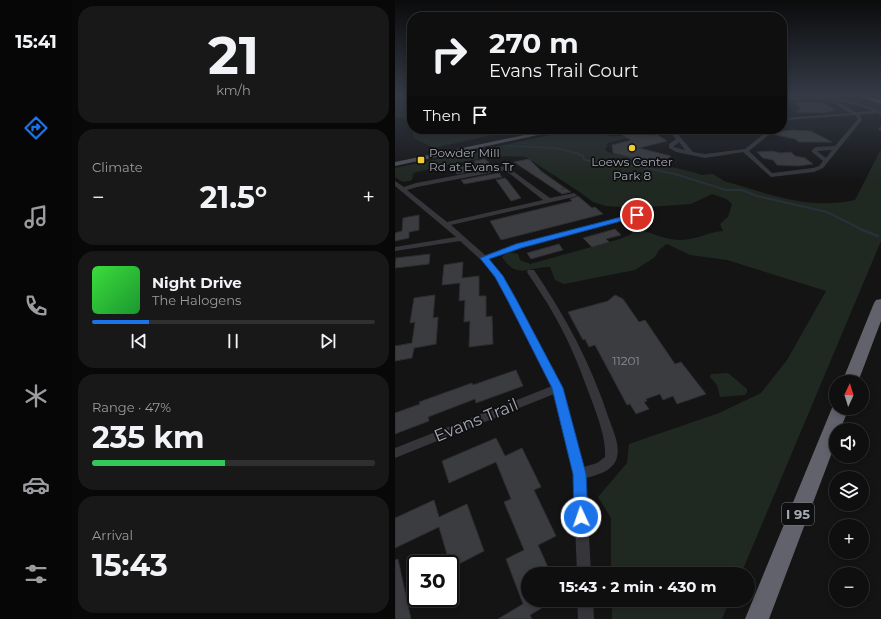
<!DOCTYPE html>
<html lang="en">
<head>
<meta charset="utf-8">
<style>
	body { margin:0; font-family:Montserrat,sans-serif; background:#181819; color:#f1f3f6; height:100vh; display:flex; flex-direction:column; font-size:15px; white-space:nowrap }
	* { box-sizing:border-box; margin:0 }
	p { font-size:13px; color:#9b9c9f }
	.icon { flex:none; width:22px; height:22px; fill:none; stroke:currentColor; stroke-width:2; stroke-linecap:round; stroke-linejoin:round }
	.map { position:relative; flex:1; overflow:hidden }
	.panel { display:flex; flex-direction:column; gap:6px; padding:6px; background:#080809; width:323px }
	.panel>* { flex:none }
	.top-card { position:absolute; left:12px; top:12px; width:380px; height:122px; border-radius:16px; box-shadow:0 2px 6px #0003,0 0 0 1px #2f2f30; background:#0f0f10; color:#f1f3f6; overflow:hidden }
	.needle { width:26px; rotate:4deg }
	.buttons { position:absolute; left:434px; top:375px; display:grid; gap:8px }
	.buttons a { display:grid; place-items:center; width:40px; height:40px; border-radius:50%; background:#0f0f10; box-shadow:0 2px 6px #0003,0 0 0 1px #2f2f30; font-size:20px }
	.speed { position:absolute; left:12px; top:555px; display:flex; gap:8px; font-size:20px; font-weight:700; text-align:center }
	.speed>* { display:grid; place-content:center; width:52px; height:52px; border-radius:50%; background:#0f0f10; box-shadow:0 2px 6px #0003,0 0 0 1px #2f2f30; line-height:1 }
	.speed .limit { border:2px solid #111; border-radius:6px; background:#fff; color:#111 }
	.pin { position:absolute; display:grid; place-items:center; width:34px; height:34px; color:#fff; margin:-17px; border:2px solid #fff; border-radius:50%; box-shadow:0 1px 4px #0007 }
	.me { position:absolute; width:44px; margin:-22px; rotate:357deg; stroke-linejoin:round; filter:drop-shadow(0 0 3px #0008) }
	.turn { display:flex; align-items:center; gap:14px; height:84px; padding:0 16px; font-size:18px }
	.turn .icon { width:52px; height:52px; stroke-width:2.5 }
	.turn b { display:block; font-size:28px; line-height:34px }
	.then { display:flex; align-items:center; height:38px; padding:0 16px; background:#0003; gap:8px; font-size:15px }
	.big { font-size:30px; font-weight:700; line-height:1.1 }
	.panel .card { flex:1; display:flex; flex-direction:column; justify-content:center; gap:6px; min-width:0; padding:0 14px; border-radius:16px; background:#181819 }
	.panel .dial { align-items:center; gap:0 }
	.dial b { font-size:52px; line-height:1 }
	.song { display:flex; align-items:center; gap:12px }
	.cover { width:48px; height:48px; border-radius:6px; background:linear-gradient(135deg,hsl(120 70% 55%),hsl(130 70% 35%)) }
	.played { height:4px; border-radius:2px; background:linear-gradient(90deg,#1a73e8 20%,#2f2f30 20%) }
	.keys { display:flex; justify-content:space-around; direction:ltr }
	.heat { display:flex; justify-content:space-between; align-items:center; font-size:22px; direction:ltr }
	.charge { height:6px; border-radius:3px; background:linear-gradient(90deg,#34c759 47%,#2f2f30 0) }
	.trip { position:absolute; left:126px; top:567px; width:234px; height:40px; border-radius:20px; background:#0f0f10; box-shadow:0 2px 6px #0003,0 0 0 1px #2f2f30; font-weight:700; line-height:40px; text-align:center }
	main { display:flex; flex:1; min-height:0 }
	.menu { display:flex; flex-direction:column; width:72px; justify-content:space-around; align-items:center; background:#060606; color:#9b9c9f }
	.menu .icon { width:28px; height:28px }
	.menu .selected { color:#1a73e8 }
	.menu b { font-size:18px; color:#f1f3f6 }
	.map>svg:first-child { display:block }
	.green { fill:#202822 }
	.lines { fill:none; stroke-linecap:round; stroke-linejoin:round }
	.stream-far2 { stroke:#2a3039; stroke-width:1.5 }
	.stream-far1 { stroke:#2a3039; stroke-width:2 }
	.stream { stroke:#2a3039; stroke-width:2.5 }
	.building { fill:#3b3c3f; stroke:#2e2e31 }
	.minor { fill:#35353a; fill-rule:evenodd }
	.major { fill:#515159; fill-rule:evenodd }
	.highway { fill:#61626b; fill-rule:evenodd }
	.route { fill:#1a73e8; stroke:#114b97 }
	.poi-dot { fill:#efcd32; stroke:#0f0f10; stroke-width:1.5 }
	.labels { text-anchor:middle; stroke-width:3.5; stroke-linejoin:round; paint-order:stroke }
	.far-poi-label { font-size:12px; fill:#a5a8b5; stroke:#0f0f10; text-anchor:start }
	.number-label { font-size:12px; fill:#8a8d98 }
	.shield { fill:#0f0f10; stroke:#787a84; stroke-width:1 }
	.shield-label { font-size:13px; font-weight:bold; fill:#a5a8b5 }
	.near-street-label { font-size:17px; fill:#a5a8b5; stroke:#0f0f10 }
</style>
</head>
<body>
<main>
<nav class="menu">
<b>15:41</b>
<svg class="icon selected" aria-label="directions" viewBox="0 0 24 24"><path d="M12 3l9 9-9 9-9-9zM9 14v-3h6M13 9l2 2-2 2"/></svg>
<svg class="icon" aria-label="music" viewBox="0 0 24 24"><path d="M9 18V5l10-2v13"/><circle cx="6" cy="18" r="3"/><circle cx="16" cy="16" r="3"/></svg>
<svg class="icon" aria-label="phone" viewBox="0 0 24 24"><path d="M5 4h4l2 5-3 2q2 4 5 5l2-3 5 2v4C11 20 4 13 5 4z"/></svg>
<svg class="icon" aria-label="climate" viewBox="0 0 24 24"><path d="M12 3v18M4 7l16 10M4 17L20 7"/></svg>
<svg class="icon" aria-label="car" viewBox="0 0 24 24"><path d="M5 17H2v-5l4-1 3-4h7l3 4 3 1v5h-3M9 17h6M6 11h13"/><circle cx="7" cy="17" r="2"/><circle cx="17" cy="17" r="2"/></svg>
<svg class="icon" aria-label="filters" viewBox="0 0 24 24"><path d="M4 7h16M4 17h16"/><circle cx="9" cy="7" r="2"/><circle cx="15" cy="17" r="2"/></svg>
</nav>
<section class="panel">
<div class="card dial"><b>21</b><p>km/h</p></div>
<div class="card"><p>Climate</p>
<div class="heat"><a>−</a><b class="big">21.5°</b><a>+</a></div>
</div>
<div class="card">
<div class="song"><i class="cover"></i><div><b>Night Drive</b><p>The Halogens</p></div></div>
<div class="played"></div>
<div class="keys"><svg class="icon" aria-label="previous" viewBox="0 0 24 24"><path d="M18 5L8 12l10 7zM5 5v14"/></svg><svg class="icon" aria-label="pause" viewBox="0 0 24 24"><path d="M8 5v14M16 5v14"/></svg><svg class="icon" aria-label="next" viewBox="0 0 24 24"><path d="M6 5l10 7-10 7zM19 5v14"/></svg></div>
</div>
<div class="card"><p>Range · 47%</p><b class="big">235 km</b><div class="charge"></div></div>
<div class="card"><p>Arrival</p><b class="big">15:43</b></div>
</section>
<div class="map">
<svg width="486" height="619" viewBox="0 0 486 619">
	<rect width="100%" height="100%" fill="#141415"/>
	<g class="green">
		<path d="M 0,95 L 17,95 L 17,129 L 124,129 L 39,148 L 19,138 C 16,122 15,121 0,116 Z"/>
		<path d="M 387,95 L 451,95 L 486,104 L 486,111 C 458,96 418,95 387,97 Z"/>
		<path d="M 184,129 L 206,129 C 213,145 248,130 260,129 C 265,128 271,129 276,129 L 220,141 L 213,143 L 210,150 L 215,153 L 298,172 L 306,175 L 318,174 L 329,181 C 374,194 412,210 460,200 L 486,149 L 486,241 L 346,574 L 216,574 L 216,518 L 203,497 L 232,463 L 234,444 L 324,413 L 366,393 L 392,360 L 431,291 L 332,260 L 295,255 L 272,244 L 264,250 L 260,257 L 240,270 L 169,284 L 160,280 L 155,267 C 132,267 122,280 107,257 C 112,252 116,252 123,254 L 125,260 L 135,264 L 225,239 L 235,235 L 239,229 C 254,231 269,240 285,240 C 302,240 316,231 328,231 L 325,224 L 333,217 L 337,204 L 331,199 L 317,194 L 296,204 L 240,208 L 211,206 L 198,202 L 183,191 L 131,157 C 94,153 57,165 21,172 L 18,174 L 17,180 C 9,183 6,182 0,177 L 0,168 Z"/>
		<polygon points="333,373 352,389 352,392 350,395 325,397 322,385 315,377 316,374"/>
		<polygon points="217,600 335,600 327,619 217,619"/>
	</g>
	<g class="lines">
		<polyline class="stream-far2" points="111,146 160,148 184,154"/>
		<polyline class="stream-far1" points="182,153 188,156 189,160 227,166 242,166 280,174 331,190 347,190 362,196 432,212 468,230"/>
		<polyline class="stream" points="465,229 483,236"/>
	</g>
	<g class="building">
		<polygon points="404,102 427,102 440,110 429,113 401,112 406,108 401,104"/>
		<polygon points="233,129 245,129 256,135 261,134 272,141 244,148 276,156 265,165 218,153 217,145 236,140 227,135 234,132"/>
		<polygon points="397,130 416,131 437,142 404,142 400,139 377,134 380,132"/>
		<polygon points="377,151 386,153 396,152 400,156 410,158 418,164 403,166 382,165 378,160 368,158 362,152"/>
		<polygon points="90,159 99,167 62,174 59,168 81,164 79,161"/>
		<polygon points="134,159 146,171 170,188 166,189 170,188 176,192 167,194 119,162"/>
		<polygon points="104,173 107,177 69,184 66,180"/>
		<polygon points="110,178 113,181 126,198 116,201 101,180"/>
		<polygon points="183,196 197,208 200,207 208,214 106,240 95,221 177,201 175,199"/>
		<polygon points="24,215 24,230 14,232 14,238 0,241 0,233 7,231 8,218"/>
		<polygon points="220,229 226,235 211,239 214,242 197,247 188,238"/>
		<polygon points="164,244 168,250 136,259 132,253"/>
		<polygon points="35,254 34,264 0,268 1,258"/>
		<polygon points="68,262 67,278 84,276 84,296 91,296 91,317 97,316 98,344 74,347 75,321 69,322 70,300 64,301 65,283 47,285 49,265"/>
		<polygon points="40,295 38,318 43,317 41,344 19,348 17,358 0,361 0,346 17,343 20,322 15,323 19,298"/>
		<polygon points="220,295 228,299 244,322 250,320 280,364 286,362 311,394 282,404 278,396 268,400 265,394 251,399 252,401 249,402 254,409 241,414 235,404 232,405 200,345 194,347 190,339 188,340 173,312 213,301"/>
		<polygon points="121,370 128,386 81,403 80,399 33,417 34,421 0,434 0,413 25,404 24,402 77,383 78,385"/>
		<polygon points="101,438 110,456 127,448 146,487 139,490 161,536 143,545 156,574 133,574 133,600 160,600 135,615 137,619 103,619 128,604 111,559 129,550 109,502 116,499 101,462 54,483 47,461"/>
		<polygon points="39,500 44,517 72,504 89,551 56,568 44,527 0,548 0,518"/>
		<polygon points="3,559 16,619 0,619 0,560"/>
	</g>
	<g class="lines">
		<g class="minor">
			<path d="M 425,97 C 447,98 467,102 486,112 L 486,115 L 482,113 L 465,115 L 467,120 L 428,168 L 419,172 L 376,177 L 348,152 L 310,158 L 281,152 L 274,148 L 274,144 L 281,139 L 275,132 L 276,129 L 282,129 L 281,132 L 298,152 L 310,154 L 350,149 L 375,129 L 381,129 L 354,151 L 377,173 L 418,168 L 424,166 L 428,161 L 417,152 L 417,150 L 421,147 L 440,146 L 463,119 L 460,115 L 390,120 L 388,119 L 390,118 L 455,113 L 434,100 L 387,100 L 387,98 ZM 441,101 L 462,105 L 477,111 L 461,112 ZM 284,142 L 290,150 L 279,147 L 279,146 ZM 437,150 L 431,158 L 422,151 L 423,151 Z"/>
			<polygon points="486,126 486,131 483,129"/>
			<polygon points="211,129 217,129 221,131 230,129 233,131 220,135"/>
			<path d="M 111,166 L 155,198 L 179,193 L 182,195 L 179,197 L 56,225 L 90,255 L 121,244 L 240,214 L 242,213 L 245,215 L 244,216 L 127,248 L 94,259 L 108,276 L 168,388 L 189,467 L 202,463 L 210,457 C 211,439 204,421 198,404 C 188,377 178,349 164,324 C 155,306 143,289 132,272 L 133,270 L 139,270 C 171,317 196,364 214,419 C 218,430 225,445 222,457 C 219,471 202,475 191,478 L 196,574 L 182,574 L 178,474 L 159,394 L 0,458 L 0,448 L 157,386 L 100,277 L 86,260 L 65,241 L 0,251 L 0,247 L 61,237 L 0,186 L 0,181 L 9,187 L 21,183 ZM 110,170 L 148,200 L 52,222 L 12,190 L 22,187 Z"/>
			<polygon points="182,600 198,600 199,619 183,619"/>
		</g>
		<polygon class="major" points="158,129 171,129 0,166 0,162"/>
		<g class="highway">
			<polygon points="459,95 470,95 486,100 486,104"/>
			<polygon points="486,299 486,321 463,382 447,382 479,303 481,300"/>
			<polygon points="439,403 441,403 441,408 454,408 445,430 441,430 441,442 374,619 350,619"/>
		</g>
	</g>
	<linearGradient id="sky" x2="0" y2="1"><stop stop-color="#0b0b0c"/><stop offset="0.52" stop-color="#343a46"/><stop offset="1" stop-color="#343a46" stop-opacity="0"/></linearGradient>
	<rect width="486" height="182" fill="url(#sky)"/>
	<polygon class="route" points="242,213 245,214 245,216 126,248 94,259 108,276 121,299 168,388 191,474 193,517 191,522 186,524 181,522 179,517 178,474 157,388 112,299 100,277 85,258 121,244"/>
	<g class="poi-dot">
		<circle cx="237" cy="148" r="4"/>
		<rect x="22" y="156" width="8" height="8" rx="2"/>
	</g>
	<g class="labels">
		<g class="far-poi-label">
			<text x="34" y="157">Powder Mill<tspan x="34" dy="14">Rd at Evans Tr</tspan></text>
			<text x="237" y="166" text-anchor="middle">Loews Center<tspan x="237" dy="14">Park 8</tspan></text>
		</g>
		<g class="number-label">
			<text x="231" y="365">11201</text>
		</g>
		<rect class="shield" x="387" y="503" width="32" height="22" rx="3"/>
		<g class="shield-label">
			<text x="403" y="519">I 95</text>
		</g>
		<g class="near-street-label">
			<text transform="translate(81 420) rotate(-22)" y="6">Evans Trail</text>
		</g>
	</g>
</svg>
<div class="buttons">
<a><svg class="needle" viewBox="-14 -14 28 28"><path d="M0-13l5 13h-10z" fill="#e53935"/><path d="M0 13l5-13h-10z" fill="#9b9c9f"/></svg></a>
<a><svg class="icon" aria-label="sound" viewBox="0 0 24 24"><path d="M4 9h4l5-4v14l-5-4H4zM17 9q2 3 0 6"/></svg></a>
<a><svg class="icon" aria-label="layers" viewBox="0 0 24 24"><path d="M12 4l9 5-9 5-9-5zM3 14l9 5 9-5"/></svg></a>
<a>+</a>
<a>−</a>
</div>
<div class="speed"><div class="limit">30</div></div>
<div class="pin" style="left:242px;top:215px;background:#d93025"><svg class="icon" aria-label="arrive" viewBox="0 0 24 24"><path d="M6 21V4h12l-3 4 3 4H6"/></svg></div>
<svg class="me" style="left:186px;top:517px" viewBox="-20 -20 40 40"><circle r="17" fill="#1a73e8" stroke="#fff" stroke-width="3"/><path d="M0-11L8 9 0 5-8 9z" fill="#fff"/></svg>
<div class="trip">15:43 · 2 min · 430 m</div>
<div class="top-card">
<div class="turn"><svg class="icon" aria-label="right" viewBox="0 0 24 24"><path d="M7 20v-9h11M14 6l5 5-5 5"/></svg><div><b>270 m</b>Evans Trail Court</div></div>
<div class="then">Then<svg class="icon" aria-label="arrive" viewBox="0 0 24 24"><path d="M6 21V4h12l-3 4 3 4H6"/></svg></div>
</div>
</div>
</main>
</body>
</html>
